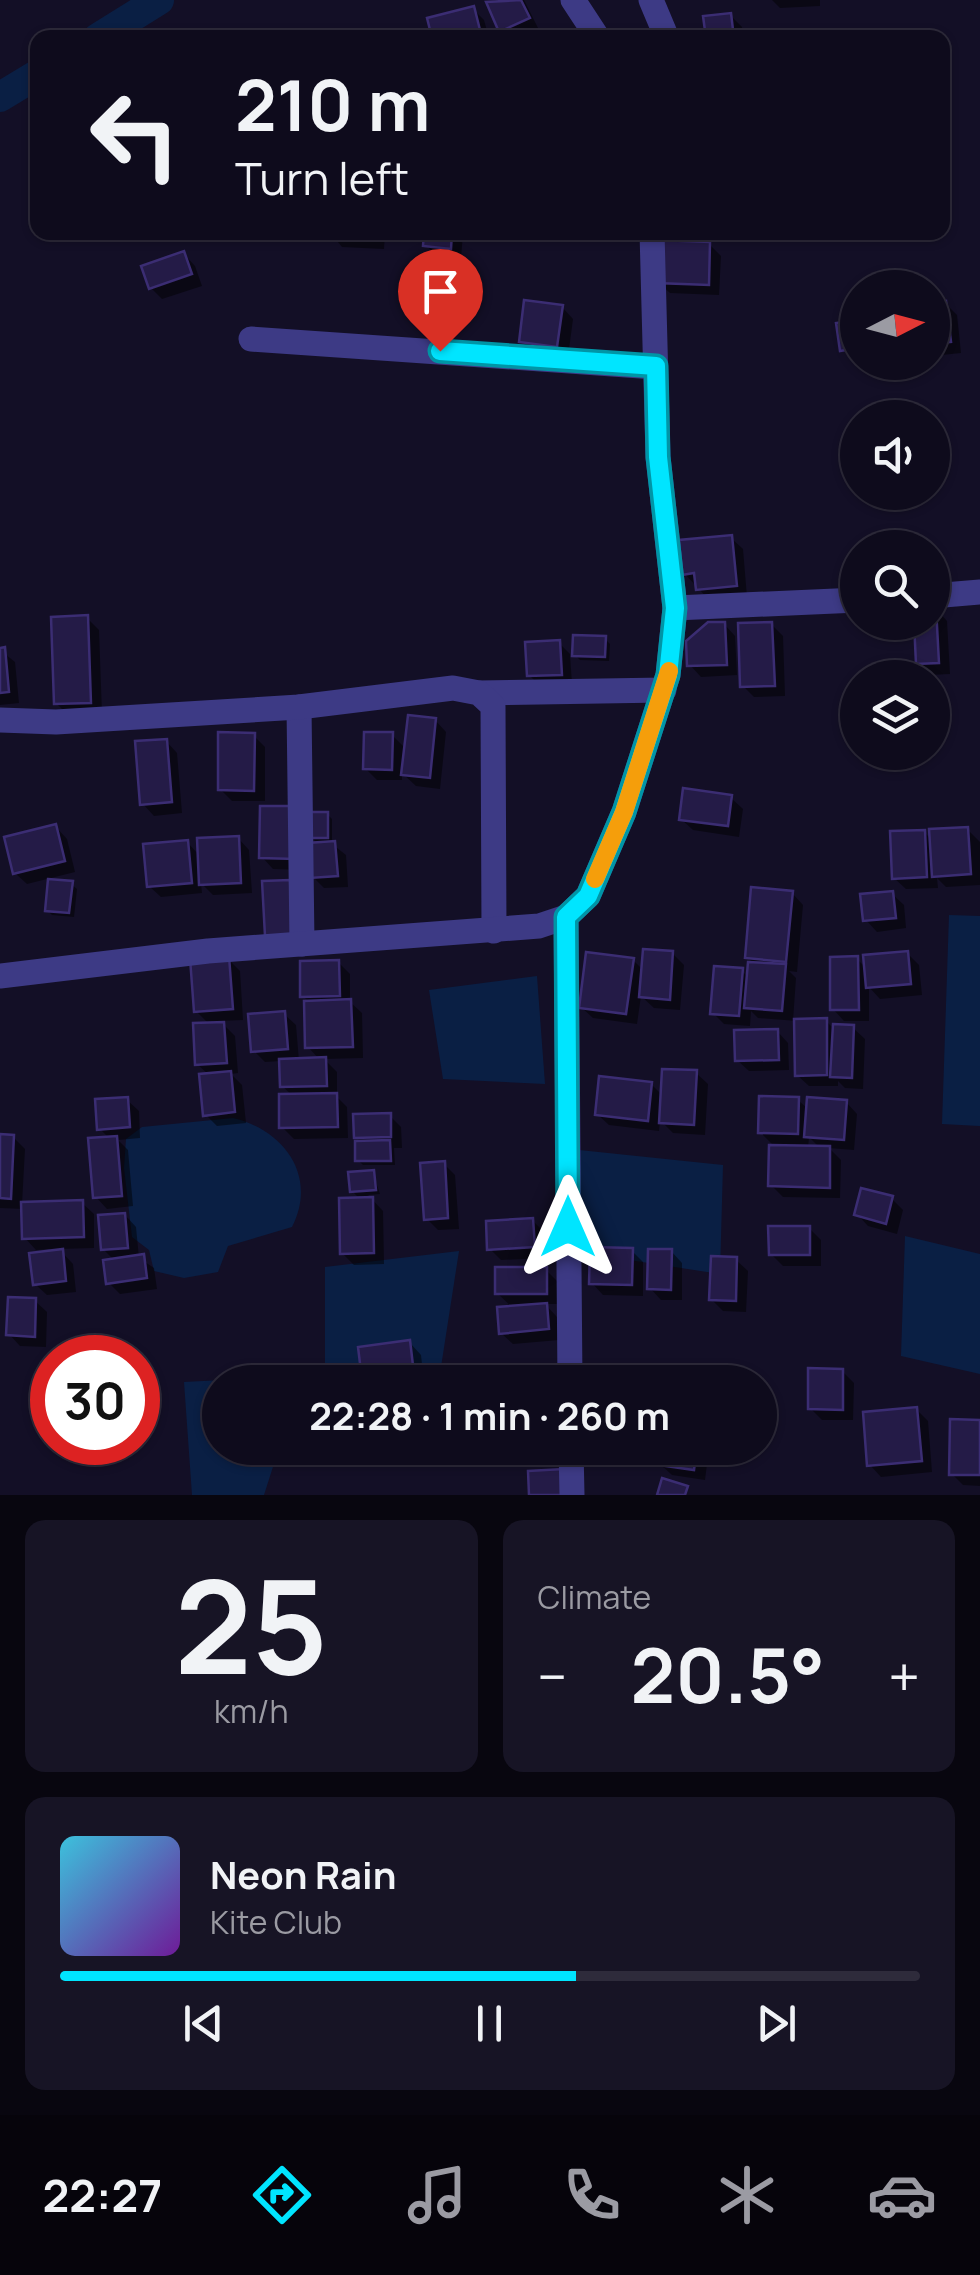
<!DOCTYPE html>
<html lang="en">
<head>
<meta charset="utf-8">
<style>
	body { margin:0; font-family:Manrope,sans-serif; background:#171425; color:#f1f3f6; height:100vh; display:flex; flex-direction:column; font-size:38px; white-space:nowrap }
	* { box-sizing:border-box; margin:0 }
	p { font-size:32px; color:#9b9ba3 }
	.icon { flex:none; width:55px; height:55px; fill:none; stroke:currentColor; stroke-width:2; stroke-linecap:round; stroke-linejoin:round }
	.map { position:relative; height:1495px; overflow:hidden }
	.panel { display:flex; flex-direction:column; gap:25px; padding:25px; background:#08060f; flex:1 }
	.panel>* { flex:none }
	.top-card { position:absolute; left:30px; top:30px; width:920px; height:210px; border-radius:20px; box-shadow:0 2px 8px #0004,0 0 0 2px #2e2b3b; background:#0e0b1c; color:#f1f3f6; overflow:hidden }
	.needle { width:65px; rotate:84deg }
	.controls { position:absolute; left:840px; top:270px; display:grid; gap:20px }
	.controls a { display:grid; place-items:center; width:110px; height:110px; border-radius:50%; background:#0e0b1c; box-shadow:0 2px 8px #0004,0 0 0 2px #2e2b3b; font-size:50px }
	.speed { position:absolute; left:30px; top:1335px; display:flex; gap:20px; font-size:50px; font-weight:700; text-align:center }
	.speed>* { display:grid; place-content:center; width:130px; height:130px; border-radius:50%; background:#0e0b1c; box-shadow:0 2px 8px #0004,0 0 0 2px #2e2b3b; line-height:1 }
	.speed .limit { border:15px solid #d22; background:#fff; color:#111 }
	.pin { position:absolute; display:grid; place-items:center; width:85px; height:85px; color:#fff; margin:-102px -42px; border-radius:50% 50% 50% 0; rotate:-45deg; box-shadow:0 0 10px #0007 }
	.pin .icon { rotate:45deg }
	.me { position:absolute; width:110px; margin:-55px; rotate:0deg; stroke-linejoin:round; filter:drop-shadow(0 0 8px #0008) }
	.turn { display:flex; align-items:center; gap:35px; height:210px; padding:0 40px; font-size:45px }
	.turn .icon { width:130px; height:130px; stroke-width:2.5 }
	.turn b { display:block; font-size:70px; line-height:85px }
	.big { font-size:75px; font-weight:700; line-height:1.1 }
	.panel .card { flex:1; display:flex; flex-direction:column; justify-content:center; gap:15px; min-width:0; padding:0 35px; border-radius:20px; background:#171425 }
	.panel .dial { align-items:center; gap:0 }
	.dial b { font-size:130px; line-height:1 }
	.song { display:flex; align-items:center; gap:30px }
	.cover { width:120px; height:120px; border-radius:15px; background:linear-gradient(135deg,hsl(190 70% 55%),hsl(280 70% 35%)) }
	.played { height:10px; border-radius:5px; background:linear-gradient(90deg,#00e5ff 60%,#2e2b3b 60%) }
	.keys { display:flex; justify-content:space-around; direction:ltr }
	.heat { display:flex; justify-content:space-between; align-items:center; font-size:55px; direction:ltr }
	.panel .tiles { flex:1; display:grid; gap:25px; grid-template-columns:1fr 1fr }
	.card:last-child { grid-column:span 2 }
	.trip { position:absolute; left:202px; top:1365px; width:575px; height:100px; border-radius:50px; background:#0e0b1c; box-shadow:0 2px 8px #0004,0 0 0 2px #2e2b3b; font-weight:700; line-height:100px; text-align:center }
	.dock { display:flex; height:160px; justify-content:space-around; align-items:center; background:#06040b; color:#9b9ba3 }
	.dock .icon { width:70px; height:70px }
	.dock .active { color:#00e5ff }
	.dock b { font-size:45px; color:#f1f3f6 }
	.map>svg:first-child { display:block }
	.water { fill:#0a1f44 }
	.shadow { fill:#0007; fill-rule:evenodd }
	.lines { fill:none; stroke-linecap:round; stroke-linejoin:round }
	.canal { stroke:#0a1f44; stroke-width:30 }
	.building { fill:#241b47; stroke:#3b2d73; stroke-width:2.5 }
	.minor { stroke:#3d3a85; stroke-width:25 }
	.route-casing { stroke:#0095a6; stroke-width:25 }
	.route { stroke:#00e5ff; stroke-width:18 }
	.slow { stroke:#f59e0b; stroke-width:18 }
</style>
</head>
<body>
<div class="map">
<svg width="980" height="1495" viewBox="0 0 980 1495">
	<rect width="100%" height="100%" fill="#130f26"/>
	<g class="water">
		<polygon points="949,915 980,916 980,1126 942,1124"/>
		<polygon points="537,976 545,1084 443,1079 429,990"/>
		<path d="M 233,1118 C 284,1130 318,1176 292,1227 L 228,1246 L 218,1272 L 184,1278 L 154,1271 L 149,1250 L 132,1237 L 124,1168 L 126,1139 L 142,1127 Z"/>
		<polygon points="560,1148 723,1165 720,1274 558,1249"/>
		<polygon points="905,1236 980,1254 980,1374 901,1356"/>
		<polygon points="459,1251 441,1367 325,1364 325,1267"/>
		<polygon points="263,1378 264,1382 220,1382 220,1448 279,1448 264,1495 192,1495 184,1382"/>
	</g>
	<g class="shadow">
		<polygon points="495,0 524,0 539,30 508,38 489,3"/>
		<polygon points="772,0 820,0 820,6 780,8"/>
		<polygon points="473,9 484,20 489,38 434,38"/>
		<polygon points="730,15 742,27 743,38 708,38"/>
		<polygon points="330,232 385,232 384,249 342,247"/>
		<polygon points="427,232 463,232 461,259 437,257 426,245"/>
		<polygon points="709,244 721,256 719,295 670,293 658,282"/>
		<polygon points="184,254 195,266 202,286 162,299 151,288"/>
		<polygon points="946,304 957,315 961,353 932,356 932,305"/>
		<polygon points="562,307 573,319 568,357 533,353 521,341"/>
		<polygon points="858,322 858,360 854,361 843,349"/>
		<polygon points="731,538 743,549 747,597 710,601 684,573"/>
		<polygon points="936,609 947,621 950,674 930,675 918,663"/>
		<polygon points="87,618 99,630 102,714 68,715 56,703"/>
		<polygon points="724,624 735,636 737,675 701,677 690,665"/>
		<polygon points="771,624 783,636 785,696 754,697 743,686"/>
		<polygon points="605,639 610,644 609,661 580,660 575,655"/>
		<polygon points="559,643 570,654 572,685 541,687 529,675"/>
		<polygon points="0,650 15,662 19,703 0,705"/>
		<polygon points="435,720 446,732 440,789 416,786 402,773 402,780 377,780 365,768 392,735 407,750"/>
		<polygon points="253,735 265,747 265,801 232,801 220,789"/>
		<polygon points="166,741 177,753 182,813 154,816 143,804"/>
		<polygon points="731,798 743,809 739,837 693,830 681,819"/>
		<path d="M 327,814 L 332,819 L 332,844 L 346,855 L 348,887 L 324,888 L 306,870 L 273,869 L 262,857 ZM 307,833 L 319,845 L 307,846 Z"/>
		<polygon points="56,827 67,839 75,872 27,884 15,873"/>
		<polygon points="967,829 980,842 980,885 946,887 937,878 938,888 906,889 894,878 924,832 932,840"/>
		<polygon points="238,838 249,850 252,893 213,895 201,883 202,893 161,897 149,886 187,842 200,856"/>
		<polygon points="71,884 77,889 74,917 52,915 47,910"/>
		<polygon points="792,893 803,905 797,972 789,971 796,978 793,1021 826,1021 832,1027 853,1028 865,1039 863,1089 845,1088 838,1081 838,1086 809,1086 797,1075 797,1021 758,1018 751,1011 750,1026 724,1024 713,1013 742,971 749,978 755,965 747,957"/>
		<polygon points="892,894 904,905 906,928 877,932 866,920"/>
		<polygon points="672,953 684,965 680,1010 654,1008 641,996 637,1024 593,1018 581,1007 633,960 644,971"/>
		<polygon points="907,953 919,965 922,995 880,999 869,987 869,1021 844,1021 833,1009 857,959 867,969"/>
		<polygon points="228,959 240,971 243,1020 220,1021 235,1036 238,1073 231,1074 242,1085 246,1123 217,1126 206,1115 209,1075 197,1064 210,1025 196,1011"/>
		<polygon points="338,962 350,974 350,1002 362,1013 363,1058 324,1059 337,1072 337,1097 347,1107 348,1138 294,1139 282,1127 293,1096 282,1086 281,1061 265,1062 254,1051 284,1014 296,1025 299,1061 320,1060 308,1047 310,1003 303,996"/>
		<polygon points="777,1031 788,1043 789,1070 749,1071 737,1060"/>
		<polygon points="696,1073 708,1084 705,1135 673,1133 660,1120 659,1131 609,1125 597,1114 651,1084 663,1096"/>
		<polygon points="127,1100 139,1111 140,1138 118,1140 128,1150 133,1206 107,1209 96,1197 110,1139 99,1128"/>
		<path d="M 798,1100 L 809,1110 L 846,1102 L 857,1114 L 854,1150 L 829,1148 L 841,1160 L 840,1198 L 783,1197 L 771,1185 L 776,1148 L 760,1132 ZM 809,1137 L 820,1148 L 808,1148 Z"/>
		<polygon points="390,1116 401,1127 402,1148 394,1148 395,1165 363,1165 358,1160 362,1143 356,1137"/>
		<polygon points="0,1136 13,1137 25,1149 22,1204 82,1203 94,1214 94,1248 59,1249 73,1264 76,1292 47,1295 35,1284 50,1249 36,1250 25,1238 24,1209 0,1208"/>
		<polygon points="444,1164 455,1175 459,1229 438,1230 427,1219"/>
		<polygon points="373,1173 380,1194 368,1195 383,1211 384,1264 354,1265 342,1253 361,1200 352,1191"/>
		<polygon points="891,1198 903,1210 897,1234 868,1226 857,1214"/>
		<polygon points="125,1215 136,1227 139,1258 154,1268 157,1289 120,1294 108,1282 115,1261 103,1249"/>
		<polygon points="532,1220 544,1232 546,1258 501,1260 490,1249"/>
		<polygon points="809,1228 821,1240 821,1266 783,1266 771,1254"/>
		<polygon points="632,1251 643,1262 643,1296 603,1295 592,1283"/>
		<polygon points="671,1251 682,1263 682,1300 661,1300 650,1288"/>
		<polygon points="736,1260 748,1271 746,1312 723,1311 711,1299"/>
		<polygon points="546,1270 557,1281 557,1304 545,1304 557,1317 559,1340 513,1344 501,1333 513,1308 497,1293"/>
		<polygon points="35,1301 47,1312 46,1347 20,1346 9,1334"/>
		<polygon points="410,1343 421,1355 424,1382 368,1382 364,1379"/>
		<polygon points="842,1371 854,1383 853,1420 822,1420 810,1408"/>
		<polygon points="917,1410 928,1421 932,1472 881,1477 870,1465"/>
		<polygon points="980,1422 980,1486 963,1485 952,1474"/>
		<polygon points="663,1448 709,1448 705,1480 672,1475 660,1464"/>
	</g>
	<g class="lines">
		<g class="canal">
			<polyline points="98,38 159,0"/>
			<polyline points="0,97 38,74"/>
		</g>
	</g>
	<g class="building">
		<polygon points="521,0 530,18 499,32 486,2"/>
		<polygon points="474,6 482,38 432,38 427,18"/>
		<polygon points="731,13 734,38 706,38 703,16"/>
		<polygon points="424,232 452,232 451,249 423,246"/>
		<polygon points="658,240 710,242 709,285 656,283"/>
		<polygon points="184,251 192,274 149,289 141,266"/>
		<polygon points="524,300 563,305 557,347 519,342"/>
		<polygon points="946,301 951,342 932,344 932,303"/>
		<polygon points="858,320 858,348 840,351 836,323"/>
		<polygon points="732,535 737,586 696,590 694,573 682,575 679,540"/>
		<polygon points="932,607 936,607 939,663 916,664 914,622 932,622"/>
		<polygon points="88,615 91,703 54,704 51,617"/>
		<polygon points="708,622 725,622 727,665 687,666 686,641"/>
		<polygon points="772,622 775,686 740,687 738,623"/>
		<polygon points="573,635 606,636 605,657 572,656"/>
		<polygon points="560,640 562,675 527,676 525,642"/>
		<polygon points="5,647 9,692 0,693 0,648"/>
		<polygon points="408,715 436,718 430,778 401,775"/>
		<polygon points="218,732 255,733 254,791 218,790"/>
		<polygon points="364,732 393,732 392,770 363,769"/>
		<polygon points="167,739 172,802 140,805 135,741"/>
		<polygon points="683,788 732,795 728,826 679,820"/>
		<polygon points="260,806 296,806 296,859 259,858"/>
		<polygon points="309,812 328,812 328,838 308,838"/>
		<polygon points="56,824 65,861 13,874 4,837"/>
		<polygon points="968,827 971,874 932,877 929,829"/>
		<polygon points="925,830 927,877 892,879 890,831"/>
		<polygon points="239,836 241,883 199,885 197,838"/>
		<polygon points="188,840 192,883 147,887 143,844"/>
		<polygon points="335,841 338,876 310,878 307,843"/>
		<polygon points="48,879 73,881 69,913 45,911"/>
		<polygon points="290,880 292,935 265,936 262,881"/>
		<polygon points="751,887 793,891 786,962 745,958"/>
		<polygon points="893,891 896,918 863,921 860,894"/>
		<polygon points="643,949 673,951 670,1000 639,997"/>
		<polygon points="908,951 911,984 866,988 863,955"/>
		<polygon points="586,952 634,958 626,1014 579,1008"/>
		<polygon points="229,956 233,1009 194,1012 190,958"/>
		<polygon points="858,956 859,1010 830,1010 830,957"/>
		<polygon points="339,960 340,996 300,997 300,961"/>
		<polygon points="748,962 786,964 782,1011 744,1008"/>
		<polygon points="714,966 743,968 739,1016 710,1014"/>
		<polygon points="351,999 353,1047 305,1048 304,1001"/>
		<polygon points="285,1011 288,1049 251,1052 248,1014"/>
		<polygon points="827,1018 827,1075 795,1076 794,1019"/>
		<polygon points="224,1022 227,1063 195,1065 193,1023"/>
		<polygon points="833,1024 854,1025 852,1078 830,1077"/>
		<polygon points="778,1029 779,1060 735,1061 734,1030"/>
		<polygon points="326,1057 327,1086 280,1087 279,1059"/>
		<polygon points="662,1069 697,1070 694,1125 659,1123"/>
		<polygon points="231,1071 235,1112 203,1116 199,1074"/>
		<polygon points="599,1076 652,1082 648,1121 595,1115"/>
		<polygon points="337,1093 338,1127 279,1128 279,1094"/>
		<polygon points="759,1096 799,1097 798,1134 758,1133"/>
		<polygon points="128,1097 130,1127 97,1130 95,1099"/>
		<polygon points="807,1097 847,1100 844,1140 804,1137"/>
		<polygon points="391,1113 391,1137 354,1138 353,1114"/>
		<polygon points="0,1134 14,1135 11,1199 0,1198"/>
		<polygon points="117,1136 122,1196 93,1198 88,1138"/>
		<polygon points="390,1140 391,1161 355,1161 355,1141"/>
		<polygon points="769,1145 830,1146 830,1188 768,1186"/>
		<polygon points="445,1161 448,1218 424,1220 420,1163"/>
		<polygon points="374,1170 376,1190 350,1192 348,1172"/>
		<polygon points="861,1188 893,1196 886,1224 854,1215"/>
		<polygon points="373,1197 374,1253 340,1254 339,1198"/>
		<polygon points="83,1200 84,1237 22,1239 21,1202"/>
		<polygon points="125,1213 128,1248 101,1250 98,1215"/>
		<polygon points="533,1218 535,1247 487,1250 486,1221"/>
		<polygon points="768,1226 810,1226 810,1255 769,1255"/>
		<polygon points="590,1247 633,1248 632,1285 589,1284"/>
		<polygon points="63,1249 66,1281 33,1285 29,1253"/>
		<polygon points="648,1249 672,1249 671,1290 647,1289"/>
		<polygon points="144,1254 147,1278 106,1284 103,1260"/>
		<polygon points="711,1256 737,1257 736,1301 709,1300"/>
		<rect x="495" y="1267" width="52" height="27"/>
		<polygon points="8,1297 36,1298 35,1337 6,1335"/>
		<polygon points="547,1303 549,1329 499,1334 497,1307"/>
		<polygon points="410,1340 414,1374 362,1380 358,1347"/>
		<polygon points="808,1368 843,1369 843,1410 808,1409"/>
		<polygon points="917,1407 922,1461 867,1466 863,1412"/>
		<polygon points="950,1419 980,1420 980,1475 949,1475"/>
		<polygon points="660,1448 697,1448 694,1470 658,1465"/>
		<polygon points="564,1469 565,1495 529,1495 528,1471"/>
		<polygon points="662,1478 688,1486 685,1495 657,1495"/>
	</g>
	<g class="lines">
		<g class="minor">
			<polyline points="573,0 598,38"/>
			<polyline points="651,0 667,38"/>
			<polyline points="251,339 655,367"/>
			<polyline points="932,596 980,592"/>
			<polyline points="675,608 858,600"/>
			<polyline points="479,693 664,690"/>
			<polyline points="299,707 302,944"/>
			<polyline points="0,720 56,722 299,707 453,688 479,693 493,706 494,931"/>
			<polyline points="566,917 570,1382"/>
			<polyline points="0,976 208,951 539,926 566,917 588,896 624,812 668,675 675,608 658,457 652,232"/>
			<polyline points="571,1448 572,1495"/>
		</g>
	</g>
	<g class="lines">
		<defs>
			<polyline id="route" points="440,351 656,366 658,457 675,608 668,675 624,812 588,896 566,917 568,1227"/>
		</defs>
		<use href="#route" class="route-casing"/>
		<use href="#route" class="route"/>
		<polyline class="slow" points="595,879 624,812 669,671"/>
	</g>
</svg>
<div class="controls">
<a><svg class="needle" viewBox="-14 -14 28 28"><path d="M0-13l5 13h-10z" fill="#e53935"/><path d="M0 13l5-13h-10z" fill="#9b9ba3"/></svg></a>
<a><svg class="icon" aria-label="sound" viewBox="0 0 24 24"><path d="M4 9h4l5-4v14l-5-4H4zM17 9q2 3 0 6"/></svg></a>
<a><svg class="icon" aria-label="search" viewBox="0 0 24 24"><circle cx="10" cy="10" r="6"/><path d="M15 15l6 6"/></svg></a>
<a><svg class="icon" aria-label="layers" viewBox="0 0 24 24"><path d="M12 4l9 5-9 5-9-5zM3 14l9 5 9-5"/></svg></a>
</div>
<div class="speed"><div class="limit">30</div></div>
<div class="pin" style="left:440px;top:351px;background:#d93025"><svg class="icon" aria-label="arrive" viewBox="0 0 24 24"><path d="M6 21V4h12l-3 4 3 4H6"/></svg></div>
<svg class="me" style="left:568px;top:1227px" viewBox="-20 -20 40 40"><path d="M0-17L14 15 0 8-14 15z" fill="#00e5ff" stroke="#fff" stroke-width="4"/></svg>
<div class="trip">22:28 · 1 min · 260 m</div>
<div class="top-card">
<div class="turn"><svg class="icon" aria-label="left" viewBox="0 0 24 24"><path d="M17 20v-9H6M10 6l-5 5 5 5"/></svg><div><b>210 m</b>Turn left</div></div>
</div>
</div>
<section class="panel">
<div class="tiles">
<div class="card dial"><b>25</b><p>km/h</p></div>
<div class="card"><p>Climate</p>
<div class="heat"><a>−</a><b class="big">20.5°</b><a>+</a></div>
</div>
<div class="card">
<div class="song"><i class="cover"></i><div><b>Neon Rain</b><p>Kite Club</p></div></div>
<div class="played"></div>
<div class="keys"><svg class="icon" aria-label="previous" viewBox="0 0 24 24"><path d="M18 5L8 12l10 7zM5 5v14"/></svg><svg class="icon" aria-label="pause" viewBox="0 0 24 24"><path d="M8 5v14M16 5v14"/></svg><svg class="icon" aria-label="next" viewBox="0 0 24 24"><path d="M6 5l10 7-10 7zM19 5v14"/></svg></div>
</div>
</div>
</section>
<nav class="dock">
<b>22:27</b>
<svg class="icon active" aria-label="directions" viewBox="0 0 24 24"><path d="M12 3l9 9-9 9-9-9zM9 14v-3h6M13 9l2 2-2 2"/></svg>
<svg class="icon" aria-label="music" viewBox="0 0 24 24"><path d="M9 18V5l10-2v13"/><circle cx="6" cy="18" r="3"/><circle cx="16" cy="16" r="3"/></svg>
<svg class="icon" aria-label="phone" viewBox="0 0 24 24"><path d="M5 4h4l2 5-3 2q2 4 5 5l2-3 5 2v4C11 20 4 13 5 4z"/></svg>
<svg class="icon" aria-label="climate" viewBox="0 0 24 24"><path d="M12 3v18M4 7l16 10M4 17L20 7"/></svg>
<svg class="icon" aria-label="car" viewBox="0 0 24 24"><path d="M5 17H2v-5l4-1 3-4h7l3 4 3 1v5h-3M9 17h6M6 11h13"/><circle cx="7" cy="17" r="2"/><circle cx="17" cy="17" r="2"/></svg>
</nav>
</body>
</html>
